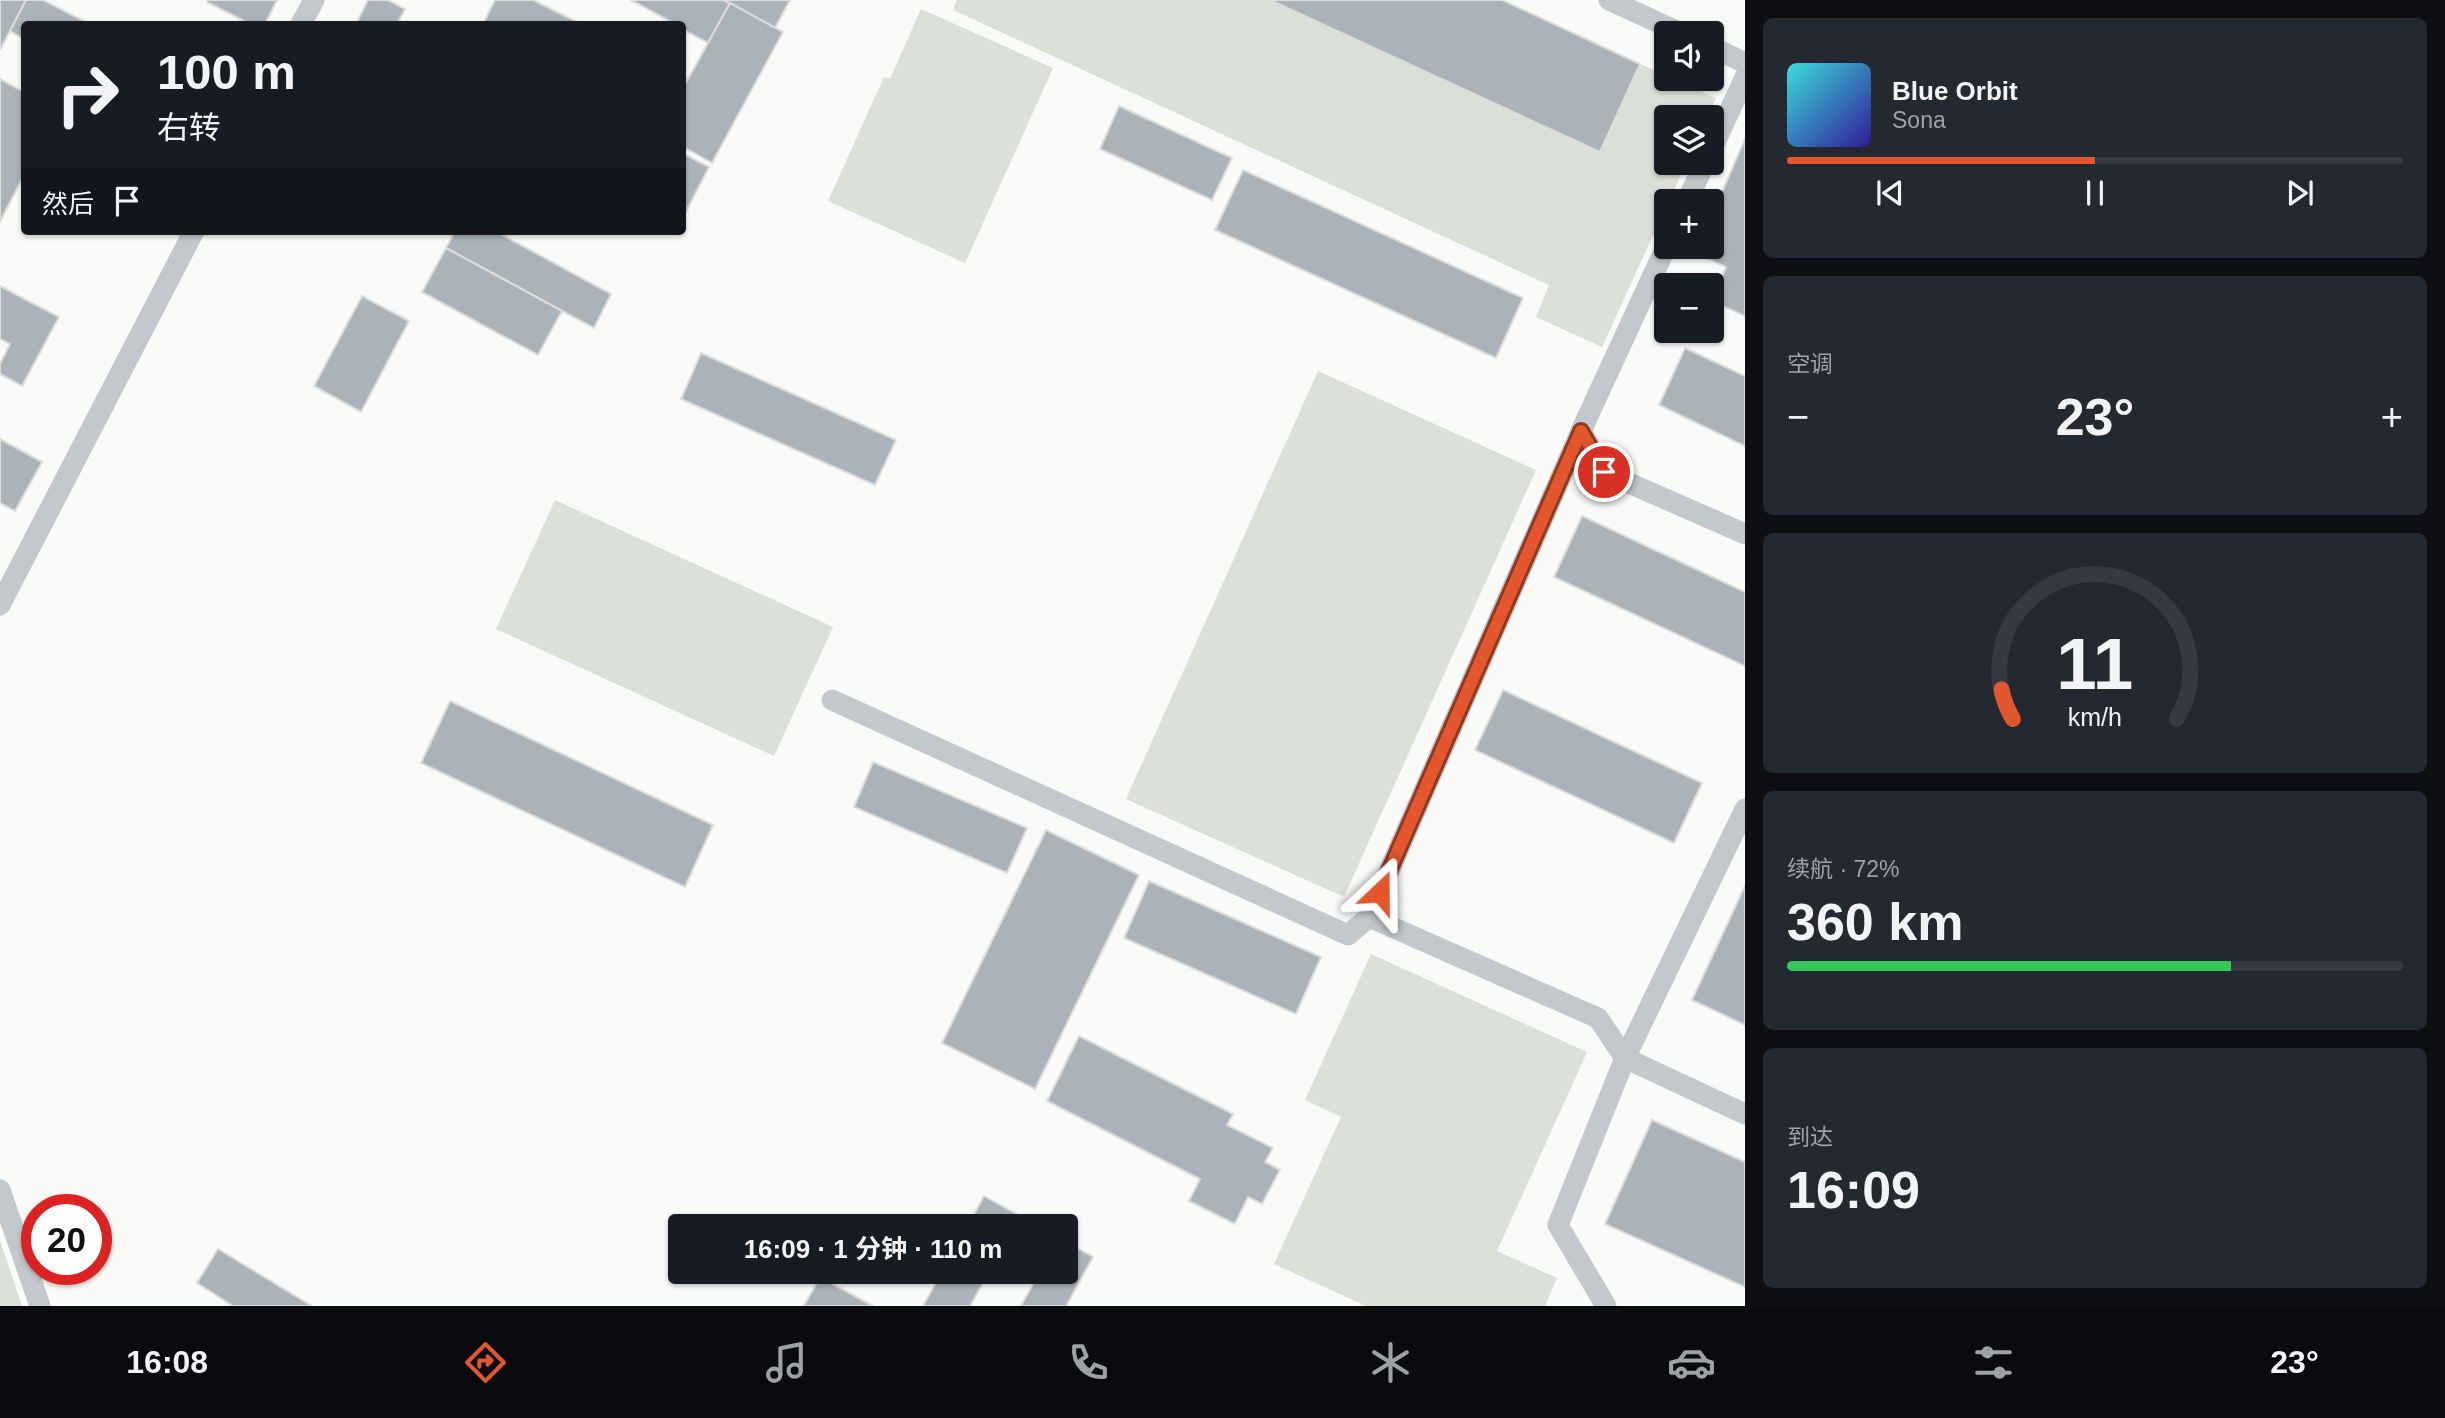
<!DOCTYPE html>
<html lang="zh">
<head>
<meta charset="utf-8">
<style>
	body { margin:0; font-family:Helvetica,"Noto Sans SC",sans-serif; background:#242831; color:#f1f3f6; height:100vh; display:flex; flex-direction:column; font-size:26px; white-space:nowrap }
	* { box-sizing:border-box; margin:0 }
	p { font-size:23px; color:#9ea1a6 }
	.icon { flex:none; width:38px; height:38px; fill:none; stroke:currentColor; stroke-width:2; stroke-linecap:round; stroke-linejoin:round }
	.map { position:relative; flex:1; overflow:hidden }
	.sheet { display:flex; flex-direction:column; gap:18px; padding:18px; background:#0d0f14; width:700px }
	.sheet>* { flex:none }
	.hud { position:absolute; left:21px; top:21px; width:665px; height:214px; border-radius:7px; box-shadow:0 2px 5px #0004; background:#171b24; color:#f1f3f6; overflow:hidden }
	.tools { position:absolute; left:1654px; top:21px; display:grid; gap:14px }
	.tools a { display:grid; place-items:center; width:70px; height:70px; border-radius:7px; background:#171b24; box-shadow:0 2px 5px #0004; font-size:35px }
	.speed { position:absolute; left:21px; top:1194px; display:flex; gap:14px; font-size:35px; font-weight:700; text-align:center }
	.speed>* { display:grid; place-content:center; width:91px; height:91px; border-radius:50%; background:#171b24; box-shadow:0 2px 5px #0004; line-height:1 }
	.speed .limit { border:10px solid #d22; background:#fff; color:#111 }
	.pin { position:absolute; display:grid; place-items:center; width:60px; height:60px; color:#fff; margin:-30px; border:4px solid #fff; border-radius:50%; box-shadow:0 2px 7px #0007 }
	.me { position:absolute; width:77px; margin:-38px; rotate:23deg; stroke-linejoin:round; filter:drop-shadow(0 0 5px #0008) }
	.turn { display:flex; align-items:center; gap:24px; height:147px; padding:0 21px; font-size:32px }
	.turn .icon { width:91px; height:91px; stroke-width:2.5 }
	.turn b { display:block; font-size:49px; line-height:60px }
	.then { display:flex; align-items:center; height:66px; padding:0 21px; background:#0003; gap:14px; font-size:26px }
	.big { font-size:52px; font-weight:700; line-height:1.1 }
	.sheet .tile { flex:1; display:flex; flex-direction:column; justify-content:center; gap:10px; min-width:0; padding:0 24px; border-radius:10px; background:#242831 }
	.sheet .dial { align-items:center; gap:0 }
	.dial svg { height:182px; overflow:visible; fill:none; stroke:#363941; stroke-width:7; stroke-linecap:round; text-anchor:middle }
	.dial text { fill:#f1f3f6; stroke:none }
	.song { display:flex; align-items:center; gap:21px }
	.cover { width:84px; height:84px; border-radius:10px; background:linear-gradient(135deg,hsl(180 70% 55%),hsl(250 70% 35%)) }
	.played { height:7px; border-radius:4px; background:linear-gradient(90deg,#e4572e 50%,#363941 50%) }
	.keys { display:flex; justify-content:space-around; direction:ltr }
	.heat { display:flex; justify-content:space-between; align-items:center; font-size:38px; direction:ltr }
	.charge { height:10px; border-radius:5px; background:linear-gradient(90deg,#34c759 72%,#363941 0) }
	.trip { position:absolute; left:668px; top:1214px; width:410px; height:70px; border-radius:7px; background:#171b24; box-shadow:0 2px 5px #0004; font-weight:700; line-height:70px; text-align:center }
	.dock { display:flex; height:112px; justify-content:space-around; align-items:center; background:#090b0e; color:#9ea1a6 }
	.dock .icon { width:49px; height:49px }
	.dock .active { color:#e4572e }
	.dock b { font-size:32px; color:#f1f3f6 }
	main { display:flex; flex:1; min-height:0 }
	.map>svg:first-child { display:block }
	.green { fill:#dadfd7 }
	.building { fill:#aab3b9; stroke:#dcdcda; stroke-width:2 }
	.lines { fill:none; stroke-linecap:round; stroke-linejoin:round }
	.service { stroke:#c3c8cc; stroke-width:21 }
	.route-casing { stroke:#94391e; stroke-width:18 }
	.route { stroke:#e4572e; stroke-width:12 }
</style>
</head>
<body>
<main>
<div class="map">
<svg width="1745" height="1306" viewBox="0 0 1745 1306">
	<rect width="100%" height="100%" fill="#fafaf8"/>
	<g class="green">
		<polygon points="957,0 1270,0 1599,152 1640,64 1666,75 1666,79 1673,79 1716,98 1707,117 1666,117 1666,163 1686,163 1669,201 1666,201 1666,207 1602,347 1536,317 1549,285 953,10"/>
		<polygon points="921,9 1053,68 965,263 828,201 884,77 890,79"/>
		<polygon points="1318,371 1536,470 1344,897 1126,799"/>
		<polygon points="555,500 833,627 774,756 496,629"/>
		<polygon points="1371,954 1587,1052 1497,1251 1557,1278 1545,1306 1366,1306 1274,1264 1341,1117 1305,1100"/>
		<polygon points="0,1241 22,1306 0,1306"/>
	</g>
	<g class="building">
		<polygon points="0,0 26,0 0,50"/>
		<polygon points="26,0 43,0 90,24 24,24 24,39 10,31"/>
		<polygon points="208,0 277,0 265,24 250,24 207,2"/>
		<polygon points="368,0 388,0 405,9 397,24 356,24"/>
		<polygon points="495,0 533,0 581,24 483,24"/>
		<polygon points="631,0 724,0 730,3 708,43 682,29 682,24 675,24"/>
		<polygon points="724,0 790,0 775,28"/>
		<polygon points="1270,0 1502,0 1640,64 1600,152"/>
		<polygon points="730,3 783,32 712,163 682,146 682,90"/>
		<polygon points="0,79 24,92 24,175 0,222"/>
		<polygon points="1119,106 1232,158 1212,200 1100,149"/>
		<polygon points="1745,139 1745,316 1712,301 1726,267 1695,253 1697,247 1712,247 1712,215"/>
		<polygon points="682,153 709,167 682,219"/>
		<polygon points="1243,170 1523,298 1496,358 1215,230"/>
		<polygon points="455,231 495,231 611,294 594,328 446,248"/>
		<polygon points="446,248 562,311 538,355 422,292"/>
		<polygon points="0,286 59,317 22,386 0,374 0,364 10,344 0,339"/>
		<polygon points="362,296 409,321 361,412 314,386"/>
		<polygon points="1685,348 1745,376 1745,446 1659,405"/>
		<polygon points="701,353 896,440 875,485 681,399"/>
		<polygon points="0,439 42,462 15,511 0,503"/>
		<polygon points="1582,516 1745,592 1745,666 1554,577"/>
		<polygon points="1503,690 1702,783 1674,843 1475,750"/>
		<polygon points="450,701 713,825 685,887 421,763"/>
		<polygon points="873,762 1027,828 1007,873 854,807"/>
		<polygon points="1046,830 1139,875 1035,1089 942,1043"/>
		<polygon points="1149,881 1321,957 1296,1014 1124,938"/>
		<polygon points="1745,886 1745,1025 1692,1000"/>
		<polygon points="1079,1036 1233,1114 1227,1125 1273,1148 1265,1162 1280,1170 1262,1204 1248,1197 1235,1224 1189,1201 1200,1179 1047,1101"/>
		<polygon points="1652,1120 1745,1162 1745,1287 1605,1224"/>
		<polygon points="984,1196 1020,1216 1014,1227 967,1227"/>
		<polygon points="1066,1242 1093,1257 1066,1306 1021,1306 1040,1272 1066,1272"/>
		<polygon points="218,1249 312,1306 233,1306 197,1283"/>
		<polygon points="942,1272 989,1272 970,1306 923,1306"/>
		<polygon points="820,1277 873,1306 804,1306"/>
	</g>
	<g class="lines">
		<g class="service">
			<polyline points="1609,0 1681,33"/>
			<polyline points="301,24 314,0"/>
			<polyline points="1712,47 1745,63"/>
			<polyline points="1712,149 1745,77"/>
			<polyline points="1687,201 1705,163"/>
			<polyline points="1581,431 1604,472 1745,534"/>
			<polyline points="0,605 194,231"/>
			<polyline points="832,700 1348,935 1369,917 1598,1018 1625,1058 1745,1114"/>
			<polyline points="1369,917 1581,431 1666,247"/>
			<polyline points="0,1190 40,1306"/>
			<polyline points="1606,1306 1558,1225 1625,1058 1745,809"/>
		</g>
	</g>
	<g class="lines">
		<defs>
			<polyline id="route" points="1380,892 1581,431 1604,472"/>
		</defs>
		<use href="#route" class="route-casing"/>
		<use href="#route" class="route"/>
	</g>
</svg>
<div class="tools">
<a><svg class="icon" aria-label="sound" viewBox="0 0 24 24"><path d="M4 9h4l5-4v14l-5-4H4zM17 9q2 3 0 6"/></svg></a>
<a><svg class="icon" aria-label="layers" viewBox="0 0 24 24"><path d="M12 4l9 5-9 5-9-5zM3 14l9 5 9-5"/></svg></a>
<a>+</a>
<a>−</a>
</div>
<div class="speed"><div class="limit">20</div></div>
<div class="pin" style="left:1604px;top:472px;background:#d93025"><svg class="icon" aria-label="arrive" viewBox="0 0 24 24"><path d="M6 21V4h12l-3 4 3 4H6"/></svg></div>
<svg class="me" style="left:1380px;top:892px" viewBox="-20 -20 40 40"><path d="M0-17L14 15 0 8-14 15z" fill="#e4572e" stroke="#fff" stroke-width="4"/></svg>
<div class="trip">16:09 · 1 分钟 · 110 m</div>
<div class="hud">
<div class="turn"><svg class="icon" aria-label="right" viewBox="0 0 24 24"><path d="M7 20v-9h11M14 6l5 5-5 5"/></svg><div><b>100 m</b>右转</div></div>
<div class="then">然后<svg class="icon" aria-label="arrive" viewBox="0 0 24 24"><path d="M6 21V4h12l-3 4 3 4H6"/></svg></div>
</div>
</div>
<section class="sheet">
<div class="tile">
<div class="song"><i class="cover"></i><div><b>Blue Orbit</b><p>Sona</p></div></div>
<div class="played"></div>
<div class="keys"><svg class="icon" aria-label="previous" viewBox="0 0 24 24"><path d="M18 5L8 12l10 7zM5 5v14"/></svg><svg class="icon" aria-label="pause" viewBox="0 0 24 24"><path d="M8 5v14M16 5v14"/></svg><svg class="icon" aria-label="next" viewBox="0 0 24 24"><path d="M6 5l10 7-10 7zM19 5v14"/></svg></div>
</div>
<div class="tile"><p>空调</p>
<div class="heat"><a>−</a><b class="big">23°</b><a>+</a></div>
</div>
<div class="tile dial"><svg viewBox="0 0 100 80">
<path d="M14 69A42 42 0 1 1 86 69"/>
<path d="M14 69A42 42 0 0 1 9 56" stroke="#e4572e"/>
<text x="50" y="56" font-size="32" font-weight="700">11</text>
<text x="50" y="72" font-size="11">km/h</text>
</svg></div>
<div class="tile"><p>续航 · 72%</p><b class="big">360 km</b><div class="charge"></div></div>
<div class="tile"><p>到达</p><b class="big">16:09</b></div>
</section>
</main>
<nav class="dock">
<b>16:08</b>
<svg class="icon active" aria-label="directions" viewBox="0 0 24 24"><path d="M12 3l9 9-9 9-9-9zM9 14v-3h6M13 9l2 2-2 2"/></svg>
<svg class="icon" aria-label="music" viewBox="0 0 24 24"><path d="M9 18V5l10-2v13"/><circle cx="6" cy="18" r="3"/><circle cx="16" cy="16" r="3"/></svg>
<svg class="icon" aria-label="phone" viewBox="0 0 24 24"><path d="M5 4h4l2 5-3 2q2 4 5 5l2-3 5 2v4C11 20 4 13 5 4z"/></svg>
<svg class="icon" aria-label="climate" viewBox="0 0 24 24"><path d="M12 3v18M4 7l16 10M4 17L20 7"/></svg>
<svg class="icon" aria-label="car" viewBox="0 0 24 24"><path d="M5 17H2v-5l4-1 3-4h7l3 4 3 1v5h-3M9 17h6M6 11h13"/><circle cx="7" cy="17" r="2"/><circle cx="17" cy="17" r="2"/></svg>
<svg class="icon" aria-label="filters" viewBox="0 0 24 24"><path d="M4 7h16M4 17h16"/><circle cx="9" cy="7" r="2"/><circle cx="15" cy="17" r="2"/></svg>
<b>23°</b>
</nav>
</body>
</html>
